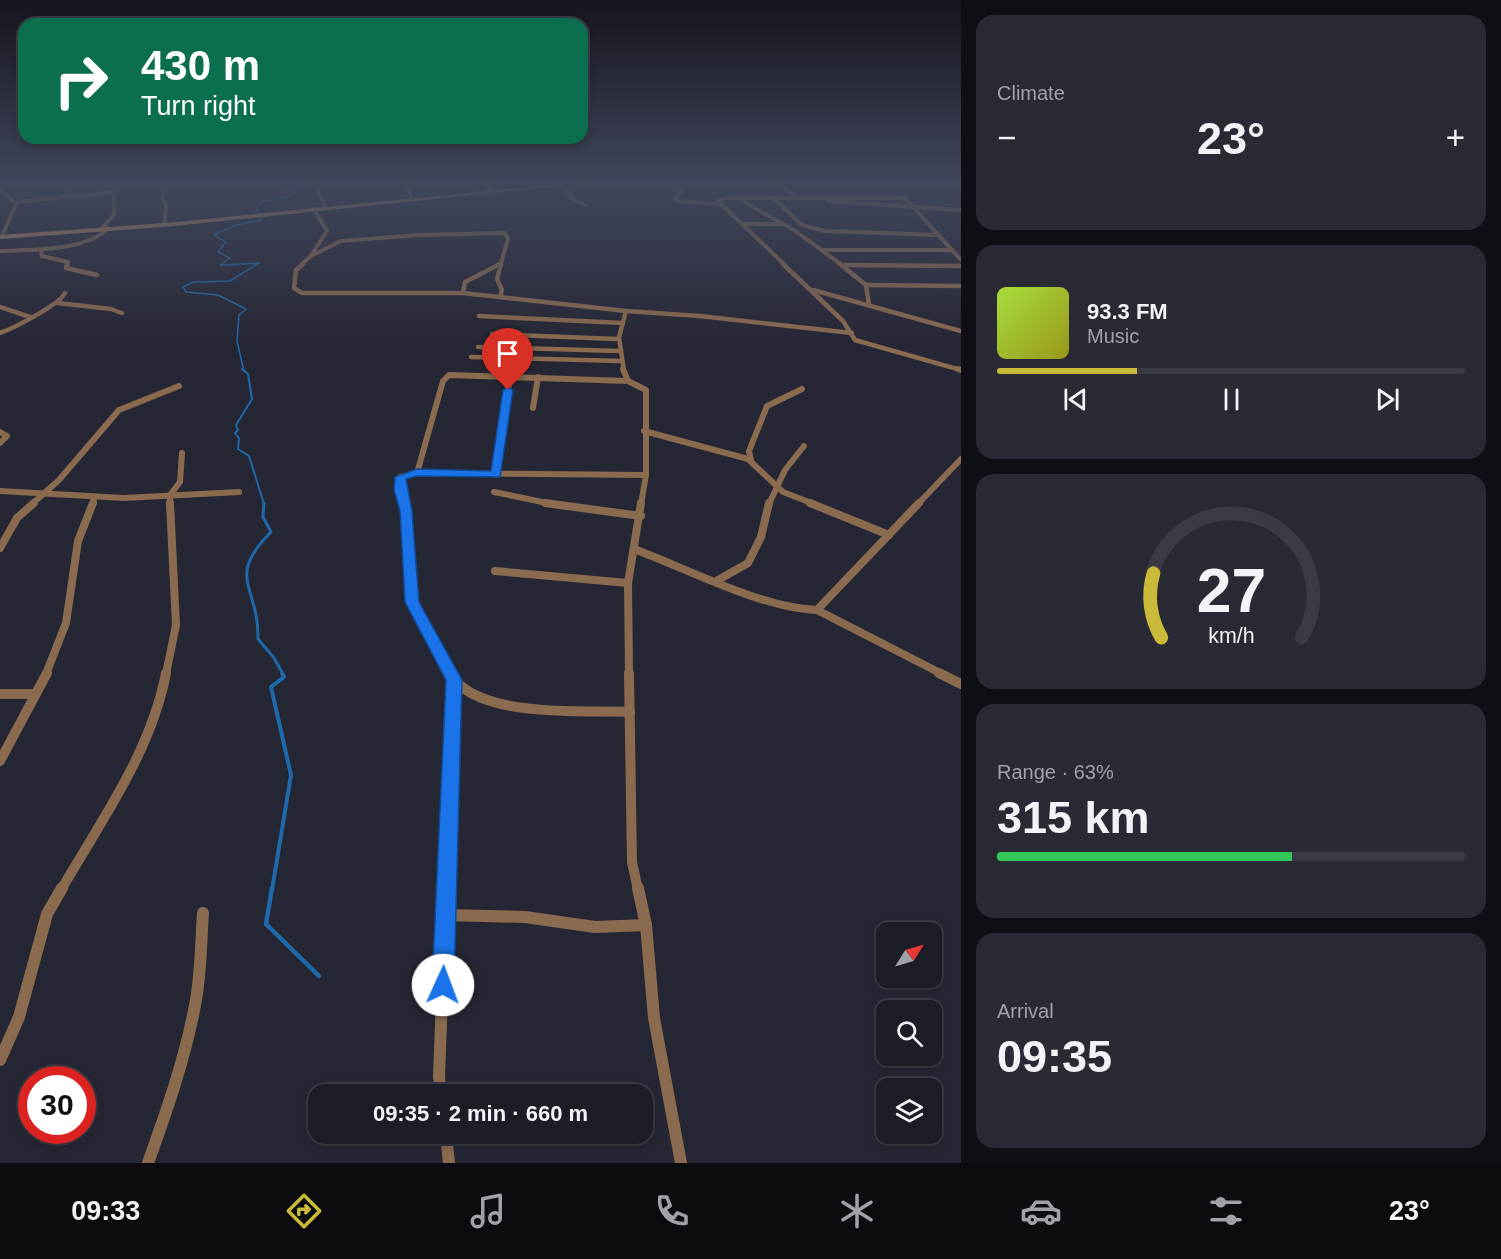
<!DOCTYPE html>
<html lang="en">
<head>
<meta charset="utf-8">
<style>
	body { margin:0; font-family:Helvetica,sans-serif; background:#292a33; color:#f1f3f6; height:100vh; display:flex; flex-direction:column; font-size:22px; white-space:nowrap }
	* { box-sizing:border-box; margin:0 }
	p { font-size:20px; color:#a0a2a7 }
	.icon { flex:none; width:33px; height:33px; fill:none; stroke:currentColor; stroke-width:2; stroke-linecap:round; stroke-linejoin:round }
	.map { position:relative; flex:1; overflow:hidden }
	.details { display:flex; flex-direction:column; gap:15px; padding:15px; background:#0f1015; width:540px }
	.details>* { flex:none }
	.guide { position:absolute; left:18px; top:18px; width:570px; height:126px; border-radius:18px; box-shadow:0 3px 9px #0003,0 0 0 2px #3a3b44; background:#0b6e4f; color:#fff; overflow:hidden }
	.needle { width:39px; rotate:53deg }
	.fabs { position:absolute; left:876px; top:922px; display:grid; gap:12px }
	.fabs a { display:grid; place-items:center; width:66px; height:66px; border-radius:12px; background:#1c1d27; box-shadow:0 3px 9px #0003,0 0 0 2px #3a3b44; font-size:30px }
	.speed { position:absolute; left:18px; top:1066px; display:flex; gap:12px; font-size:30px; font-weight:700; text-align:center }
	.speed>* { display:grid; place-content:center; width:78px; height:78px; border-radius:50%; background:#1c1d27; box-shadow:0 3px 9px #0003,0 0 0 2px #3a3b44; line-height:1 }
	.speed .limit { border:9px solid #d22; background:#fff; color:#111 }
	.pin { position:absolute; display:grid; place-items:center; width:51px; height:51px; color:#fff; margin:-62px -26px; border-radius:50% 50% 50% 0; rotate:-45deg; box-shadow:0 0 6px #0007 }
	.pin .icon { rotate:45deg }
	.me { position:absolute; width:66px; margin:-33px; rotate:2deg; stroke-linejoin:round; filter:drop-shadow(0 0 4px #0008) }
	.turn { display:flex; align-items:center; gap:21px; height:126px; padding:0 24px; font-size:27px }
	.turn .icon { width:78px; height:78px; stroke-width:2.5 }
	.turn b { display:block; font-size:42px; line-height:51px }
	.big { font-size:45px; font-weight:800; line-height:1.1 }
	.details .widget { flex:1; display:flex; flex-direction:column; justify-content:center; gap:9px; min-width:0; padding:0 21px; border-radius:18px; background:#292a33 }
	.details .dial { align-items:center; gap:0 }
	.dial svg { height:156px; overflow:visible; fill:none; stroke:#3a3b44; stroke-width:7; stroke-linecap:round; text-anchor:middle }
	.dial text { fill:#f1f3f6; stroke:none }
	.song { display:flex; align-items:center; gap:18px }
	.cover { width:72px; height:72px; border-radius:9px; background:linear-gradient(135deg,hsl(80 70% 55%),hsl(60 70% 35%)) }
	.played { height:6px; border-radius:3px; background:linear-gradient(90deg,#caba39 30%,#3a3b44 30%) }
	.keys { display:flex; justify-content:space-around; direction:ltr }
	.heat { display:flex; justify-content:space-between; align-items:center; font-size:33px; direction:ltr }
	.charge { height:9px; border-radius:4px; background:linear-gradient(90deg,#34c759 63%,#3a3b44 0) }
	.trip { position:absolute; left:308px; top:1084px; width:345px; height:60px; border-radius:18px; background:#1c1d27; box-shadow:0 3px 9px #0003,0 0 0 2px #3a3b44; font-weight:800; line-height:60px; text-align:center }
	.tabs { display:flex; height:96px; justify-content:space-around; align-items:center; background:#0b0c10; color:#a0a2a7 }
	.tabs .icon { width:42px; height:42px }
	.tabs .active { color:#caba39 }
	.tabs b { font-size:27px; color:#f1f3f6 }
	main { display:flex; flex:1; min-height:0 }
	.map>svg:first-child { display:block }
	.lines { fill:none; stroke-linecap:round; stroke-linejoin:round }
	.stream-far4 { stroke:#1e69aa; stroke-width:1.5 }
	.stream-far3 { stroke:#1e69aa; stroke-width:2 }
	.stream-far2 { stroke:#1e69aa; stroke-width:3 }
	.stream-far1 { stroke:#1e69aa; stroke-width:4 }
	.stream { stroke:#1e69aa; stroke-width:4.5 }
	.minor-far5 { stroke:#8a6b50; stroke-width:4 }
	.minor-far4 { stroke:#8a6b50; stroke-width:4.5 }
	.minor-far3 { stroke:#8a6b50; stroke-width:6 }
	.minor-far2 { stroke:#8a6b50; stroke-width:8 }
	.minor-far1 { stroke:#8a6b50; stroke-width:10 }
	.minor { stroke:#8a6b50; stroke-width:12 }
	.secondary { fill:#c29064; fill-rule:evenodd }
	.route { fill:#1a73e8; stroke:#114b97; stroke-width:1.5 }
</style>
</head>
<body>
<main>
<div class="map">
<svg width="961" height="1163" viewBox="0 0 961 1163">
	<rect width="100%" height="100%" fill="#262734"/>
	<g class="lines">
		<polyline class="stream-far4" points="244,371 237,341 239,315 246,309 218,295 186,292 183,287 194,282 230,281 259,263 220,265 230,258 218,252 226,242 214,235 236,225 261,220 256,207 261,202 291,196 293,192 277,184 260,181"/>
		<polyline class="stream-far3" points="242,369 248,374 252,399 236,425 238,430 235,433 239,438 238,449 249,456 264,504"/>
		<path class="stream-far2" d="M 264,503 L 263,517 L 271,532 C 225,578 259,586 258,639 L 274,658 L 283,674"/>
		<polyline class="stream-far1" points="272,890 291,775 271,687 284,677 282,673"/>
		<polyline class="stream" points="272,888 266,924 319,976"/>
		<g class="minor-far5">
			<polyline points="313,181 326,208"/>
			<polyline points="406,181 412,199"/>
			<polyline points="482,181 493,192"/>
			<polyline points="677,181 681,192 675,198 677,201 722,204"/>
			<polyline points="777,181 794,196"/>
			<polyline points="560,186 572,195 570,198 585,205"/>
			<polyline points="0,189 16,204 2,236"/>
			<polyline points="66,189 68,181"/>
			<polyline points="905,194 905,198 961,260"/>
			<polyline points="773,197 802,225 825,231 939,235"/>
			<polyline points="744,198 746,203 794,230 842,265"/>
			<polyline points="828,201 961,210"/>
			<polyline points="16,202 116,192"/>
			<polyline points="742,224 782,224"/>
			<polyline points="164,225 166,207 162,196 172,181"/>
			<polyline points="102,228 114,215 114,181"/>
			<polyline points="824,250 952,250"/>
			<path d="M 0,251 C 29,250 88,251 108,228"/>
			<polyline points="41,251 42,256 68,262 67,265"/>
			<polyline points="311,256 341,241 419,235 505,233 508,239 501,263 497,265"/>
			<polyline points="301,265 310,257 327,231 314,209"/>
			<polyline points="500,265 501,263"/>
			<polyline points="785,265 718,201 725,198 905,198"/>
			<polyline points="844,265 870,265"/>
		</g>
		<g class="minor-far4">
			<polyline points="67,264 66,268 97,275"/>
			<polyline points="303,264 296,270 294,288 302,293 463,293 626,311 619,337 624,371"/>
			<polyline points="783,264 843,321 855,340 961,370"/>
			<polyline points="840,264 866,285 869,305"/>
			<polyline points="844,265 961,266"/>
			<polyline points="866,285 961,286"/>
			<polyline points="813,290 961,331"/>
			<polyline points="463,293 465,282 500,264"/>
			<polyline points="500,297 502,290 497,279 501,264"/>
			<polyline points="58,303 111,309 122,313"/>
			<polyline points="0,307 30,317"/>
			<polyline points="626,311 700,316 852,333"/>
			<polyline points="479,316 623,323"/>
			<path d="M 0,333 C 14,328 59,305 65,293"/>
			<polyline points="492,334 617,339"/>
			<polyline points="478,347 619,351"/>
			<polyline points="471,357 621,361"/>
		</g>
		<g class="minor-far3">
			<polyline points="623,369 628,381 646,390 646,475 641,504"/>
			<polyline points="958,369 961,370"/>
			<polyline points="533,408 538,377"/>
			<polyline points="644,431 748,459 783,492 814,504"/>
			<polyline points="0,432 7,436 0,443"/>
			<polyline points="751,460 749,451 767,406 802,389"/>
			<polyline points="417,473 443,381 449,375 628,381"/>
			<polyline points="496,475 510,376"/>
			<polyline points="0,491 124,498 239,492"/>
			<polyline points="494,492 552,504"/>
			<polyline points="32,504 59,480 119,410 179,386"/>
			<polyline points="93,504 94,498"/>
			<polyline points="170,504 170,495 180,482 182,453"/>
			<polyline points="404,504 400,477 417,473 646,475"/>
			<polyline points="769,504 785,470 804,446"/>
			<polyline points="918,504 961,459"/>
		</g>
		<g class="minor-far2">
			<polyline points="404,503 412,602 451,674"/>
			<polyline points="545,503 641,516"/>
			<polyline points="810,503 889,535"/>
			<polyline points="0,548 17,518 34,503"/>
			<path d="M 634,549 C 688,569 761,608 817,610 L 919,503"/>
			<polyline points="495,571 628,583"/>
			<polyline points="718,580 748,563 761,537 769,503"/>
			<polyline points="817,610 942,674"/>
			<polyline points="46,674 66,623 78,541 93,503"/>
			<polyline points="166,674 176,625 170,503"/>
			<polyline points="629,674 628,583 641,503"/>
		</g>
		<g class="minor-far1">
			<path d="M 450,673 C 475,719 584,710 630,712"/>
			<polyline points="629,673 632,862 638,890"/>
			<polyline points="939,673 961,684"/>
			<polyline points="0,694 35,694"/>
			<polyline points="0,761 47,673"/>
			<path d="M 61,890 C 101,821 151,752 166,673"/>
			<polyline points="446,890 454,680"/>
		</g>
		<g class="minor">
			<polyline points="638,888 646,925 654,1018 681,1163"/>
			<polyline points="445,915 525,917 595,927 646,925"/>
			<polyline points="0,1060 19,1017 47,914 62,888"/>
			<polyline points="441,1095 439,1077 446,888"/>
			<polyline points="446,1134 449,1163"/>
			<path d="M 148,1163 C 167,1110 186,1056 196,1000 C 201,971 201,942 203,913"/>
		</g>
		<polygon class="secondary" points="589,181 609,181 164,227 0,239 0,235 164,223"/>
	</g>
	<linearGradient id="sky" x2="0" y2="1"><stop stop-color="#15151d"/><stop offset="0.53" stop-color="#41475c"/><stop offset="1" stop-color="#41475c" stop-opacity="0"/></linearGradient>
	<rect width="961" height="344" fill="url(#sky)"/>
	<polygon class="route" points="508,387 513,390 500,477 417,476 406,479 412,511 419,602 462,680 454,985 450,992 443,995 435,992 432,985 446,680 405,602 400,511 394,490 395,477 417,469 491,471 503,390"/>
</svg>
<div class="fabs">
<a><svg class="needle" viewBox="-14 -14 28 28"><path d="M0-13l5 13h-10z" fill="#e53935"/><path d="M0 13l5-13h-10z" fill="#a0a2a7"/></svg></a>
<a><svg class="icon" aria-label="search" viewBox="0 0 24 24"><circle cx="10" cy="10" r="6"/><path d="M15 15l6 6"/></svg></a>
<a><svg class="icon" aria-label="layers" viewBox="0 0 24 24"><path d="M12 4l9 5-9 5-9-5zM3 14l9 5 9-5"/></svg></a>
</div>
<div class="speed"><div class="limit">30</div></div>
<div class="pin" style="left:508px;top:390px;background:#d93025"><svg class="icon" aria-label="arrive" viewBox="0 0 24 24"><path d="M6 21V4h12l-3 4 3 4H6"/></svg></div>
<svg class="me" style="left:443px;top:985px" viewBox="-20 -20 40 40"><circle r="19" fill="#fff"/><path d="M0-13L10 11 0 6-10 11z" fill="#1a73e8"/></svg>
<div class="trip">09:35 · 2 min · 660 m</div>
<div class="guide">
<div class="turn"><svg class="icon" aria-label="right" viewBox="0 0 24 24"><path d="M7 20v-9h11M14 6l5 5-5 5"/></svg><div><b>430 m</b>Turn right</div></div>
</div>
</div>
<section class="details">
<div class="widget"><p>Climate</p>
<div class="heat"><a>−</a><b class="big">23°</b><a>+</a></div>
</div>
<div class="widget">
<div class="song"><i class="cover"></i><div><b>93.3 FM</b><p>Music</p></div></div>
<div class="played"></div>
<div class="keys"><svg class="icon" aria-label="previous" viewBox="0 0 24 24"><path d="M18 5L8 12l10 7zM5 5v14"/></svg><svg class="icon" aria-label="pause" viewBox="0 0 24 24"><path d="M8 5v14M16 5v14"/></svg><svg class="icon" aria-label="next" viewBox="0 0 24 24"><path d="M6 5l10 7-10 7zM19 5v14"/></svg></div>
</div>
<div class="widget dial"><svg viewBox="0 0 100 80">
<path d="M14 69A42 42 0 1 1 86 69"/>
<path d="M14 69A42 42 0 0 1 10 36" stroke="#caba39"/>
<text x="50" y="56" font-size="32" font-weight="700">27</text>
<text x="50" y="72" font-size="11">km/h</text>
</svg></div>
<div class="widget"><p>Range · 63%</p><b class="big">315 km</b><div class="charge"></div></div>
<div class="widget"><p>Arrival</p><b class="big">09:35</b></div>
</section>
</main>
<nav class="tabs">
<b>09:33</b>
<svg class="icon active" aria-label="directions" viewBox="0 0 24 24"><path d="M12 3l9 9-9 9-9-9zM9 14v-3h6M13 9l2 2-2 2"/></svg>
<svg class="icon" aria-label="music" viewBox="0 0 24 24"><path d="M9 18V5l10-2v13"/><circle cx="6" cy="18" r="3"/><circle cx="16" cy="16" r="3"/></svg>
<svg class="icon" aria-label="phone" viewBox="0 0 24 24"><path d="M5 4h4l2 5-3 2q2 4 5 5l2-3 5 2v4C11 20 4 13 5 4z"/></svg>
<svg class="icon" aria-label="climate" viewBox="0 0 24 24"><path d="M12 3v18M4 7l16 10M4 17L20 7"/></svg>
<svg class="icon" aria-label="car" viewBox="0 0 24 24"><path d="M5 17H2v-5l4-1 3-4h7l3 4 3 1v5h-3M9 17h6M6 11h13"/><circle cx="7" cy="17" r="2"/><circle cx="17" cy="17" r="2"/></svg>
<svg class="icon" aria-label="filters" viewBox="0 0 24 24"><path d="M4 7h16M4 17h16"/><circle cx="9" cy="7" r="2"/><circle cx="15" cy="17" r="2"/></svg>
<b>23°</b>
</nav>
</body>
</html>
